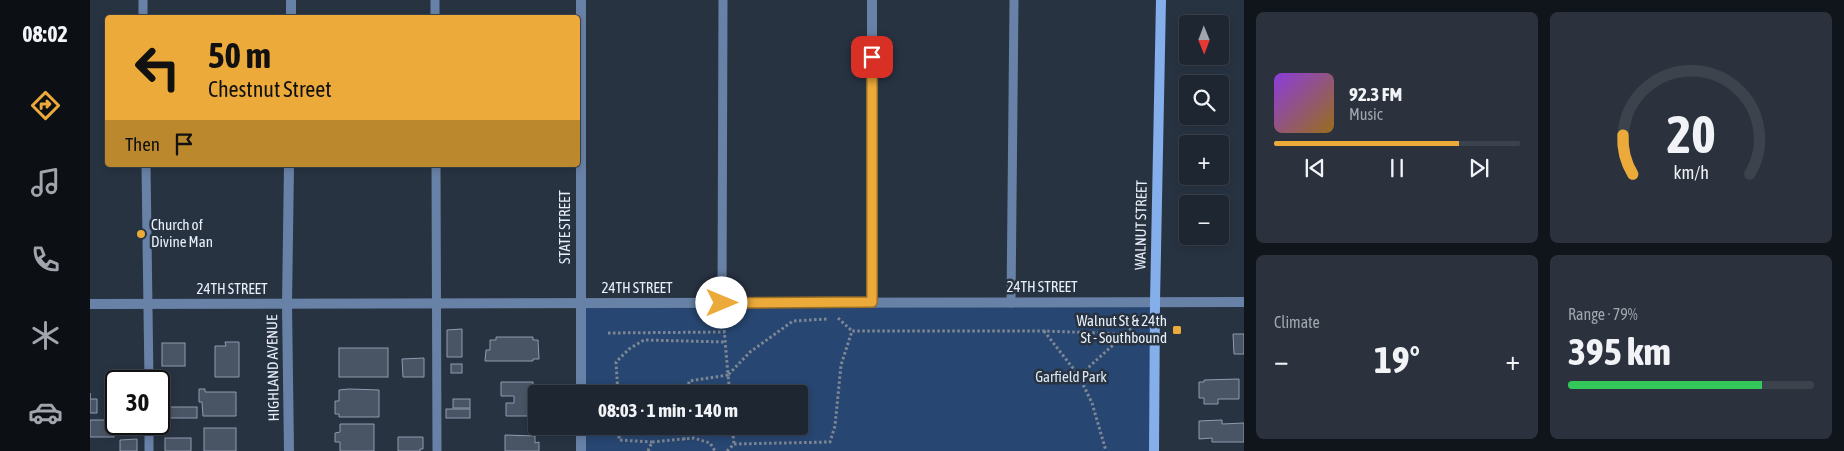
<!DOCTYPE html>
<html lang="en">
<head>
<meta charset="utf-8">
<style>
	body { margin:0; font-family:"Asap Condensed",sans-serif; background:#2b323e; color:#f1f3f6; height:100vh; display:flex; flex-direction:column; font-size:19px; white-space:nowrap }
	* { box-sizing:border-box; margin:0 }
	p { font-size:16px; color:#a1a5ac }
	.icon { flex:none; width:28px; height:28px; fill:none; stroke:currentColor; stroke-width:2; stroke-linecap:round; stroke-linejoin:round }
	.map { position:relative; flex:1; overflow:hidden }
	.details { display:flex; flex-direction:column; gap:12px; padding:12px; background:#10151c; width:600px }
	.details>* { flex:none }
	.hud { position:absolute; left:15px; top:15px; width:475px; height:152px; border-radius:5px; box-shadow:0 2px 8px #0003,0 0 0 1px #3c434d; background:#ebaa39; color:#111; overflow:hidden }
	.needle { width:32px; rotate:179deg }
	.fabs { position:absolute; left:1089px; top:15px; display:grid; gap:10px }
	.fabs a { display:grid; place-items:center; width:50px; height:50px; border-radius:5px; background:#1e2632; box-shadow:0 2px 8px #0003,0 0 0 1px #3c434d; font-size:25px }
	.speed { position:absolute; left:15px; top:370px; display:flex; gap:10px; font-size:25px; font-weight:700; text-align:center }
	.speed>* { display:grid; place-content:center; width:65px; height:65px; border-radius:50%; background:#1e2632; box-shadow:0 2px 8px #0003,0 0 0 1px #3c434d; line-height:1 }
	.speed .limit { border:2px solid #111; border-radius:8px; background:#fff; color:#111 }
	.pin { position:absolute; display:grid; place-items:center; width:42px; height:42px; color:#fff; margin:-21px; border-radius:10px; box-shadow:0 2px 8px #0006 }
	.me { position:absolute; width:55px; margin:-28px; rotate:90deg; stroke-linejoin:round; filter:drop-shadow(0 0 4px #0008) }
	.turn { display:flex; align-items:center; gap:18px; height:105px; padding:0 20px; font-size:22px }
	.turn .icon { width:65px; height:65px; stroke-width:2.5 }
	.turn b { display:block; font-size:35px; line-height:42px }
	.then { display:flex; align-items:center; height:48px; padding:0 20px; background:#0003; gap:10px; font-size:19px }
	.big { font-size:38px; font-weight:700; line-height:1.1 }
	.details .tile { flex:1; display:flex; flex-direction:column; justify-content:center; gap:8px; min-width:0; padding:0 18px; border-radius:8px; background:#2b323e }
	.details .dial { align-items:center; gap:0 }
	.dial svg { height:130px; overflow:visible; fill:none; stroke:#3c434d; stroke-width:7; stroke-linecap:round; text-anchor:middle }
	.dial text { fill:#f1f3f6; stroke:none }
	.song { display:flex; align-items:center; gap:15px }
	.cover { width:60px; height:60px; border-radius:8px; background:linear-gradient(135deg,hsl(270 70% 55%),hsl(40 70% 35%)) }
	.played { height:5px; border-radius:2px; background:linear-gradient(90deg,#ebaa39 75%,#3c434d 75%) }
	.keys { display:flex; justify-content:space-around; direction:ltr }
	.heat { display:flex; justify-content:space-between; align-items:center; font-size:28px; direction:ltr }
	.charge { height:8px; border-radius:4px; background:linear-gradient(90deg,#34c759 79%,#3c434d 0) }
	.details .tiles { flex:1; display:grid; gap:12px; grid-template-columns:repeat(2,1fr) }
	.trip { position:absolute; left:438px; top:385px; width:280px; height:50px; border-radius:5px; background:#1e2632; box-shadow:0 2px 8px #0003,0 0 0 1px #3c434d; font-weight:700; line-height:50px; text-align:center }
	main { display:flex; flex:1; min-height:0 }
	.tab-bar { display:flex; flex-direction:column; width:90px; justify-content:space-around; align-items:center; background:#0c0f14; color:#a1a5ac }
	.tab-bar .icon { width:35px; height:35px }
	.tab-bar .current { color:#ebaa39 }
	.tab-bar b { font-size:22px; color:#f1f3f6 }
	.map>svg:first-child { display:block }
	.green { fill:#274671 }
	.building { fill:#495565; stroke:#8f9bae }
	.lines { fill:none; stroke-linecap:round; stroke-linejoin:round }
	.path { stroke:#7e8794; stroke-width:3; stroke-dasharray:2.5 2.5; stroke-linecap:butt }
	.service { stroke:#6882a7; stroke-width:9 }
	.minor { stroke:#6882a7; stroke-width:10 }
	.secondary { stroke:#84afea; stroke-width:10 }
	.route-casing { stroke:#996e25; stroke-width:12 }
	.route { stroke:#ebaa39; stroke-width:9 }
	.poi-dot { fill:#ebaa39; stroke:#283342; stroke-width:2 }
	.labels { text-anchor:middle; stroke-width:5; stroke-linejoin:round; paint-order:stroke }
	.poi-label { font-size:15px; fill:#e8eff9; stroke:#283342; text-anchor:start }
	.street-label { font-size:15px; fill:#e8eff9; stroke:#283342 }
	.park-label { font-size:15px; fill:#d9e4f2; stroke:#283342 }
</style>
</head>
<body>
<main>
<nav class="tab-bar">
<b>08:02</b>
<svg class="icon current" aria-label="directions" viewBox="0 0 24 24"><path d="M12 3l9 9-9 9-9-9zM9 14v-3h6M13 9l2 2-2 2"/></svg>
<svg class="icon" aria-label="music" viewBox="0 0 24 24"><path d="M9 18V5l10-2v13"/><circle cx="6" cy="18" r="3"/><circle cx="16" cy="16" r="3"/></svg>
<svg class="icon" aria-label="phone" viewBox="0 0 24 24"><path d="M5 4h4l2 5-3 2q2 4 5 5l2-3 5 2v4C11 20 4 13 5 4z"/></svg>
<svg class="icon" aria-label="climate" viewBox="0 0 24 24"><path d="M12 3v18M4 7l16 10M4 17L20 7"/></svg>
<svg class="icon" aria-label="car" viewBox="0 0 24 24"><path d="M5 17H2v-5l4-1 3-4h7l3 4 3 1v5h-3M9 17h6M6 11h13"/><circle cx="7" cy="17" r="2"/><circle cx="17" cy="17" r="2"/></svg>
</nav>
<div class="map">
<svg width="1154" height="451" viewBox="0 0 1154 451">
	<rect width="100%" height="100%" fill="#283342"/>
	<polygon class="green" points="1065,302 1064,451 491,451 491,426 709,426 709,394 491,394 490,303"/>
	<g class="building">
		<polygon points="372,329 372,357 357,357 357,330"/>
		<polygon points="1143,334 1154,334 1154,354 1144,354"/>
		<polygon points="406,337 443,337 443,340 448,340 449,359 443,359 443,361 395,361 396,350 400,350 400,340 406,340"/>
		<polygon points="135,342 149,342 149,377 125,377 125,346 136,346"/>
		<rect x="72" y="343" width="23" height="23"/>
		<rect x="249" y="348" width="49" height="29"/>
		<polygon points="334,358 334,377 313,377 312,359"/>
		<rect x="361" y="364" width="11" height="9"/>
		<polygon points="1149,379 1149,399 1128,399 1128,404 1114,404 1114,398 1109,398 1109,382 1114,382 1114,380"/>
		<polygon points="411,382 443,382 443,390 445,390 445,416 416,416 416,403 424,403 424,396 411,396"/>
		<polygon points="109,389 115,389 115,392 146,392 146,416 113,416 112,402 109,402"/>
		<polygon points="259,389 289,390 289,417 249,417 249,414 245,414 245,401 249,401 249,390"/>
		<polygon points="0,393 0,399 7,399 7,413 0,413"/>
		<rect x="363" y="399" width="17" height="9"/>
		<rect x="75" y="407" width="32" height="11"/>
		<rect x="356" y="409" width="24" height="9"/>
		<rect x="0" y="420" width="24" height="17"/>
		<polygon points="1132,420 1132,424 1154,423 1154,442 1122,442 1122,438 1109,439 1109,421"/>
		<rect x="40" y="424" width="8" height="8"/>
		<polygon points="250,424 284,424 284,451 250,451 250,442 245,442 245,433 250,432"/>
		<rect x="114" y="428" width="32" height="23"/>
		<polygon points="415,435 445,436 445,443 449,442 449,451 415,451"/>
		<polygon points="308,437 333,437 333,449 330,449 330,451 308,451"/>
		<rect x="75" y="438" width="26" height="13"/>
		<polygon points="47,439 47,451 30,451 30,440"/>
	</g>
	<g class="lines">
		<g class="path">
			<polyline points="748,318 762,331"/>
			<polyline points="954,331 989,376 1046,324"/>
			<polyline points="518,333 635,332"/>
			<polyline points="989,376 1002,403 1016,451"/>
			<polyline points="528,394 526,362 539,349 554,340 635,342"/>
			<polyline points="598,394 599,381 638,375 633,316"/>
			<polyline points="640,394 638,375 660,352 703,321 737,319"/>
			<polyline points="529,426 529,440 562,442"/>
			<polyline points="642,426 644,444"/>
			<polyline points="594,440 595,426"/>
			<polyline points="558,451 562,442 604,438 620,443 625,451"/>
			<polyline points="637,451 644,444 740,442 745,426 751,365 762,331 954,331 1036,334"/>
		</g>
		<g class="service">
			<polyline points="53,0 53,18"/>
			<polyline points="345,0 345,18"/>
			<polyline points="56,165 59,381"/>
			<polyline points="346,165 347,451"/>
			<polyline points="632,303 633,0"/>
			<polyline points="921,303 924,0"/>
			<polyline points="59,424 59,451"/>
		</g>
		<g class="minor">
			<polyline points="782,0 782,303"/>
			<polyline points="201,18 201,0"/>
			<polyline points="199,165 197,304 199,451"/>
			<polyline points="0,304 1154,302"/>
			<polyline points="491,394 491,0"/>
			<polyline points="491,426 491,451"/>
		</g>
		<polyline class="secondary" points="1064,451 1065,302 1071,0"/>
	</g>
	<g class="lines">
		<defs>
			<polyline id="route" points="632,303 782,302 782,57"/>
		</defs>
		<use href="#route" class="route-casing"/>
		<use href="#route" class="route"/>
	</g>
	<g class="poi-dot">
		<circle cx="51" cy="234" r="5"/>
		<rect x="1082" y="325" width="10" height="10" rx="2.5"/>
	</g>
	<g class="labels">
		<g class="poi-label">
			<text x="61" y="230">Church of<tspan x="61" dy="17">Divine Man</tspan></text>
			<text x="1077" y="326" text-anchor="end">Walnut St &amp; 24th<tspan x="1077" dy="17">St - Southbound</tspan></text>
		</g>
		<g class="street-label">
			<text transform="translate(1051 225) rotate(-89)" y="5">WALNUT STREET</text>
			<text transform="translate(475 227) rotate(-90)" y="5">STATE STREET</text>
			<text x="952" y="292">24TH STREET</text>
			<text x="547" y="293">24TH STREET</text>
			<text x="142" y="294">24TH STREET</text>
			<text transform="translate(183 368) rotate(-91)" y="5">HIGHLAND AVENUE</text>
		</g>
		<g class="park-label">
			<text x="981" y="382">Garfield Park</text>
		</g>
	</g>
</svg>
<div class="fabs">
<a><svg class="needle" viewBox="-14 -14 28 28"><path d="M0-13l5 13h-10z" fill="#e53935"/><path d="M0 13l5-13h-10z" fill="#a1a5ac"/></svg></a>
<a><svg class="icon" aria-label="search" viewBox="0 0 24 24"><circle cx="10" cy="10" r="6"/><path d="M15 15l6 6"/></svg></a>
<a>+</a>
<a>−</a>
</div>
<div class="speed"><div class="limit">30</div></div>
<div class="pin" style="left:782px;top:57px;background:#d93025"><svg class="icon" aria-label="arrive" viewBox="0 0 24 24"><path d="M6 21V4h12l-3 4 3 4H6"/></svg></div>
<svg class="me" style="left:632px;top:303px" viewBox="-20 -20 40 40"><circle r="19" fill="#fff"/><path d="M0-13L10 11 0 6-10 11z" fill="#ebaa39"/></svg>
<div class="trip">08:03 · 1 min · 140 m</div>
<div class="hud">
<div class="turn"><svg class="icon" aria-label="left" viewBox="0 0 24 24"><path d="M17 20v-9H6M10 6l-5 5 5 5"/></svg><div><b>50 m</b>Chestnut Street</div></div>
<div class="then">Then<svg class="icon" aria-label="arrive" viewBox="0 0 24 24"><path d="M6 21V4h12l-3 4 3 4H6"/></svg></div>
</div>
</div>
<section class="details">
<div class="tiles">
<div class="tile">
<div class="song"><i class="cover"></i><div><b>92.3 FM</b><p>Music</p></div></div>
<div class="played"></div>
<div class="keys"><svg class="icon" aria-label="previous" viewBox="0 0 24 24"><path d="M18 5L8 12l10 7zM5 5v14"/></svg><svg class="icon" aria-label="pause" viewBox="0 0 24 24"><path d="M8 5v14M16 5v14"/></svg><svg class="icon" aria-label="next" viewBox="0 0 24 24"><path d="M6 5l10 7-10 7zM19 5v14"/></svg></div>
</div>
<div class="tile dial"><svg viewBox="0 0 100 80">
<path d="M14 69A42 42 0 1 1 86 69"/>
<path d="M14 69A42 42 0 0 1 8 45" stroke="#ebaa39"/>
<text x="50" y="56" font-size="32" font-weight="700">20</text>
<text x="50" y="72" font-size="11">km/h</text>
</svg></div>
<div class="tile"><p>Climate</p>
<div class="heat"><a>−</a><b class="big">19°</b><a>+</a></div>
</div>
<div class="tile"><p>Range · 79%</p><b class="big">395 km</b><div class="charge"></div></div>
</div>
</section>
</main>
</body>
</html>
